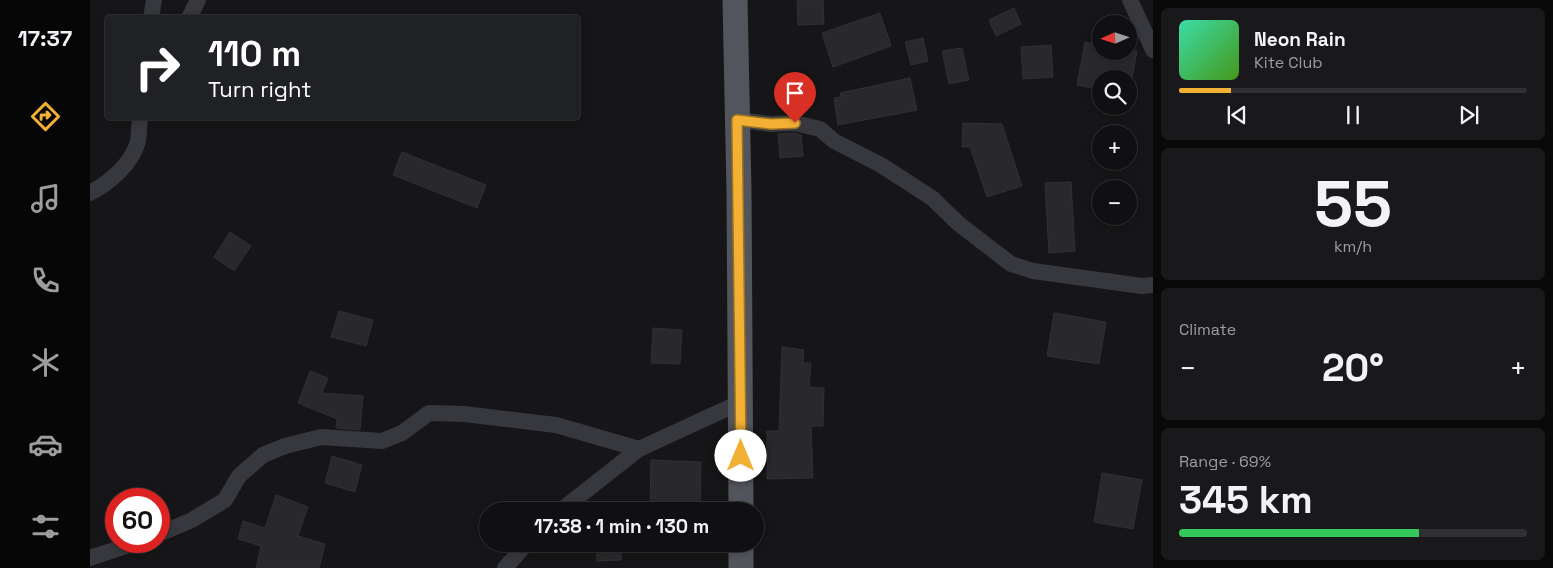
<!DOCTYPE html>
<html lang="en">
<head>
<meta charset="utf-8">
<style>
	body { margin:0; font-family:"Space Grotesk",sans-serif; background:#19191b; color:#f1f3f6; height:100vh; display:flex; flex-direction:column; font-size:19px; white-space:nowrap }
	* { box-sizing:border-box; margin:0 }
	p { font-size:16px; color:#9c9d9f }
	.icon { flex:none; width:28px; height:28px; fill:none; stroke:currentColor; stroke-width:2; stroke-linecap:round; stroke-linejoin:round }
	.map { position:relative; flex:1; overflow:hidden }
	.details { display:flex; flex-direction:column; gap:8px; padding:8px; background:#09090a; width:400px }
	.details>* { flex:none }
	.top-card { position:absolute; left:15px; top:15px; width:475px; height:105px; border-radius:5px; box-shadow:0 2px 8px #0003,0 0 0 1px #303032; background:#202124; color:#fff; overflow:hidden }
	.needle { width:32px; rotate:267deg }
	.buttons { position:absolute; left:1002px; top:15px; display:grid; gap:10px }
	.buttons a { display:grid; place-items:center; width:45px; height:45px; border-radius:50%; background:#101012; box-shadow:0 2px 8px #0003,0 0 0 1px #303032; font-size:25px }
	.speed { position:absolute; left:15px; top:488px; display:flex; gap:10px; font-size:25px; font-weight:700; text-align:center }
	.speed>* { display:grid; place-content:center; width:65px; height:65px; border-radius:50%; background:#101012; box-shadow:0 2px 8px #0003,0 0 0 1px #303032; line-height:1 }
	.speed .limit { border:8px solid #d22; background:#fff; color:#111 }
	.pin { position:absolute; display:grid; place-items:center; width:42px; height:42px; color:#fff; margin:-51px -21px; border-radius:50% 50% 50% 0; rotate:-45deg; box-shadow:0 0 5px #0007 }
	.pin .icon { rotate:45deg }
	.me { position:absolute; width:55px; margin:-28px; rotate:0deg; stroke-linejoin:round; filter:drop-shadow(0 0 4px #0008) }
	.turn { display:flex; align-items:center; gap:18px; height:105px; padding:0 20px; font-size:22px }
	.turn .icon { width:65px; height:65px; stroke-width:2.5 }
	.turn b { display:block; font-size:35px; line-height:42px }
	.big { font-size:38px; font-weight:800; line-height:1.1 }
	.details .tile { flex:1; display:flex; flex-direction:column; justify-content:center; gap:8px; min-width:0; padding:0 18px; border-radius:8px; background:#19191b }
	.details .dial { align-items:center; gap:0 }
	.dial b { font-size:65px; line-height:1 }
	.song { display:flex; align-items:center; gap:15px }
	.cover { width:60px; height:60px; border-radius:8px; background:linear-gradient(135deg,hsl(160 70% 55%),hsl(100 70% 35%)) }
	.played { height:5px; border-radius:2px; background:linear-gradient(90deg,#f2b134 15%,#303032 15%) }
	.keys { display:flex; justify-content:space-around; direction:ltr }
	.heat { display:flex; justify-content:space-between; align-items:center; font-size:28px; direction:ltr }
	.charge { height:8px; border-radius:4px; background:linear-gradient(90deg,#34c759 69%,#303032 0) }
	.trip { position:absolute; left:389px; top:502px; width:285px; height:50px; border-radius:25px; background:#101012; box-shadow:0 2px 8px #0003,0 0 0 1px #303032; font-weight:800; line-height:50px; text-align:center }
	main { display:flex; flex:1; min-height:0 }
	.dock { display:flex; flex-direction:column; width:90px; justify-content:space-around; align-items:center; background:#060607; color:#9c9d9f }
	.dock .icon { width:35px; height:35px }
	.dock .selected { color:#f2b134 }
	.dock b { font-size:22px; color:#f1f3f6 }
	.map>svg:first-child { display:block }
	.building { fill:#29292c; stroke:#303034 }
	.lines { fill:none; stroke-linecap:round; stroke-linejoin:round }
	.street { stroke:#37383d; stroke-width:16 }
	.primary { stroke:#53555c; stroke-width:25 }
	.route-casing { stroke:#9d7322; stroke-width:12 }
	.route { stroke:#f2b134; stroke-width:9 }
</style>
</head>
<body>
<main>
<nav class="dock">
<b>17:37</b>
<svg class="icon selected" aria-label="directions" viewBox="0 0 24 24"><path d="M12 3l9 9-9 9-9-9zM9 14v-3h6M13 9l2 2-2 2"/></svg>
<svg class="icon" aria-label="music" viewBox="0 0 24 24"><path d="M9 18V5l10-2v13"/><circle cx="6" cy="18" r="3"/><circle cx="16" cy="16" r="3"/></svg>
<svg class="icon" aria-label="phone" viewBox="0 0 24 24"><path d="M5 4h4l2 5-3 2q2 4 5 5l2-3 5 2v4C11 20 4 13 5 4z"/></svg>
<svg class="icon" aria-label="climate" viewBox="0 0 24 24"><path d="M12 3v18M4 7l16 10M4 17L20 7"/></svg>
<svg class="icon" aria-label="car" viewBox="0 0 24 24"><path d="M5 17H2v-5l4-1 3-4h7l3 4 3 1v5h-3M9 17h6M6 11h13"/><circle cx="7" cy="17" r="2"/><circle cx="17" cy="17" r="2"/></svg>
<svg class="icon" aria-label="filters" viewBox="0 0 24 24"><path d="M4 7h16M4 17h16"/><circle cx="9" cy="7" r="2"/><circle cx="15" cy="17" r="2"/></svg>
</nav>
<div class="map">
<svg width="1063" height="568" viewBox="0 0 1063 568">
	<rect width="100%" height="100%" fill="#161618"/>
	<g class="building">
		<polygon points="707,0 733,0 734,24 708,25"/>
		<polygon points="924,8 931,24 906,36 899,20"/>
		<polygon points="790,13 801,46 743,67 732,33"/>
		<polygon points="833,38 838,61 821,65 815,42"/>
		<polygon points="995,42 1011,45 1011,51 1047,51 1039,95 1039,79 1011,79 1011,90 987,85"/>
		<polygon points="961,45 963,77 933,79 931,47"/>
		<polygon points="872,48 879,80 859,84 852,51"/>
		<polygon points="820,78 827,110 748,125 744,98 751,97 750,93"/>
		<polygon points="873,123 912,124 932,186 897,197 880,147 872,147"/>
		<polygon points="704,133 711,135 713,156 690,158 688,134"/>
		<polygon points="312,152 396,185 387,208 303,175"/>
		<polygon points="981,182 985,251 959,253 955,183"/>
		<polygon points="140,232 161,246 144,271 124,257"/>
		<polygon points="249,311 283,320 276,346 241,337"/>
		<polygon points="964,313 1016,322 1009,364 957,356"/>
		<polygon points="563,328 592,330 590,364 561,363"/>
		<polygon points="692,347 714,350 713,363 721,363 719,387 734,388 733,426 721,426 723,478 677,479 677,431 689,431"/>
		<polygon points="220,371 238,378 232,393 273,396 270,430 246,428 247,419 208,403"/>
		<polygon points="242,456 272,465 265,492 235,483"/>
		<polygon points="561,460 611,462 610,510 560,508"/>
		<polygon points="1012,473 1052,480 1043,529 1004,522"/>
		<polygon points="186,495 218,507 208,536 235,544 229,568 166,568 171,546 148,539 153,521 175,528"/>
		<polygon points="506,544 531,544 531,560 507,561"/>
	</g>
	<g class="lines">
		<g class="street">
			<polyline points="1040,0 1063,50"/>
			<polyline points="61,18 64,0"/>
			<polyline points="99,18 108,0"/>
			<polyline points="647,120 681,124 705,123 730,129 744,141 791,165 842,198 869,224 921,264 943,271 1052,286 1063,285"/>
			<path d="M 0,193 C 19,183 43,163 48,141 C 49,134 49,125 50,118"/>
			<polyline points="470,511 549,449 651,402"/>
			<polyline points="69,534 102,520 135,500 149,476 173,455 195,446 231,437 292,441 312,433 339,413 374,414 466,425 549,449"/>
			<polyline points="0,558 51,541"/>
			<polyline points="415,568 436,544"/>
		</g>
		<g class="primary">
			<polyline points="645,0 649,191 651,511"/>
			<polyline points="651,544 651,568"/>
		</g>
	</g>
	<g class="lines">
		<defs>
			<polyline id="route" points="651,456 647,120 681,124 705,123"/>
		</defs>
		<use href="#route" class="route-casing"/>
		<use href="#route" class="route"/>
	</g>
</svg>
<div class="buttons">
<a><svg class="needle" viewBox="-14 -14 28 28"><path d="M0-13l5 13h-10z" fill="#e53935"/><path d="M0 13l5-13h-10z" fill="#9c9d9f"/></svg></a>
<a><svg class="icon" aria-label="search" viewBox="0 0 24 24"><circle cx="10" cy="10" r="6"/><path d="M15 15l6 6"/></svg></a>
<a>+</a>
<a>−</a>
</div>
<div class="speed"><div class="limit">60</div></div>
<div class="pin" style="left:705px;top:123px;background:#d93025"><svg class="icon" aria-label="arrive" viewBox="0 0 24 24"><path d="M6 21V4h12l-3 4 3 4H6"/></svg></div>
<svg class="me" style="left:651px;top:456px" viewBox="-20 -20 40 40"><circle r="19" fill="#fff"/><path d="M0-13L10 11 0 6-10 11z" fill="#f2b134"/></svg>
<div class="trip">17:38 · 1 min · 130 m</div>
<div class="top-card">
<div class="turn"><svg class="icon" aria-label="right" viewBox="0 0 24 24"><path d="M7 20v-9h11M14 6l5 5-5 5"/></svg><div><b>110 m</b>Turn right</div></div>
</div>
</div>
<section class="details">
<div class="tile">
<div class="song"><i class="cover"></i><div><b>Neon Rain</b><p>Kite Club</p></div></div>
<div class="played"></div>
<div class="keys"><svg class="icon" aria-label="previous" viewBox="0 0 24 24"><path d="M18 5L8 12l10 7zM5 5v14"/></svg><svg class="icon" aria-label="pause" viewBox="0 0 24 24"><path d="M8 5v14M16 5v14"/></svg><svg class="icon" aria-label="next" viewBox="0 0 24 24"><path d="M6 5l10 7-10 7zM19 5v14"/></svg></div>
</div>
<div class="tile dial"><b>55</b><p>km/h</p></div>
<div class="tile"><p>Climate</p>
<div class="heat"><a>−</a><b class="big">20°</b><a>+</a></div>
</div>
<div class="tile"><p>Range · 69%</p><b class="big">345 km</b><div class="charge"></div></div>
</section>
</main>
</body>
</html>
